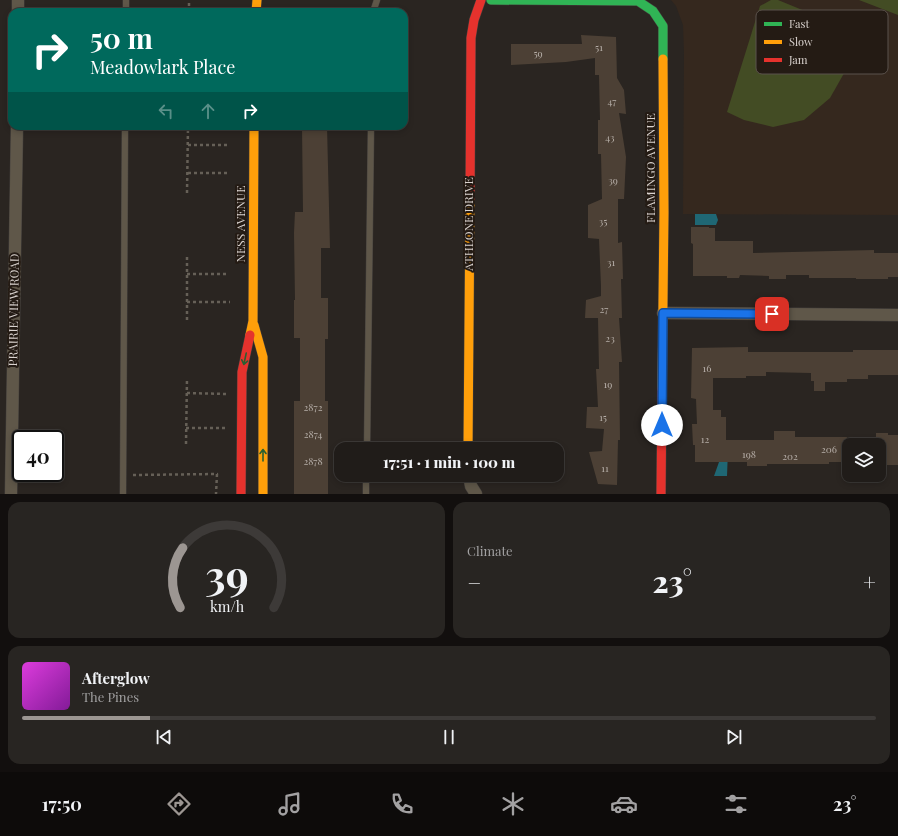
<!DOCTYPE html>
<html lang="en">
<head>
<meta charset="utf-8">
<style>
	body { margin:0; font-family:"Playfair Display",serif; background:#282522; color:#f1f3f6; height:100vh; display:flex; flex-direction:column; font-size:15px; white-space:nowrap }
	* { box-sizing:border-box; margin:0 }
	p { font-size:13px; color:#a2a1a2 }
	.icon { flex:none; width:22px; height:22px; fill:none; stroke:currentColor; stroke-width:2; stroke-linecap:round; stroke-linejoin:round }
	.map { position:relative; height:494px; overflow:hidden }
	.sheet { display:flex; flex-direction:column; gap:8px; padding:8px; background:#120f0e; flex:1 }
	.sheet>* { flex:none }
	.guide { position:absolute; left:8px; top:8px; width:400px; height:122px; border-radius:12px; box-shadow:0 2px 6px #0003,0 0 0 1px #3d3a38; background:#00695c; color:#fff; overflow:hidden }
	.fabs { position:absolute; left:842px; top:438px; display:grid; gap:8px }
	.fabs a { display:grid; place-items:center; width:44px; height:44px; border-radius:8px; background:#201c19; box-shadow:0 2px 6px #0003,0 0 0 1px #3d3a38; font-size:20px }
	.speed { position:absolute; left:12px; top:430px; display:flex; gap:8px; font-size:20px; font-weight:700; text-align:center }
	.speed>* { display:grid; place-content:center; width:52px; height:52px; border-radius:50%; background:#201c19; box-shadow:0 2px 6px #0003,0 0 0 1px #3d3a38; line-height:1 }
	.speed .limit { border:2px solid #111; border-radius:6px; background:#fff; color:#111 }
	.pin { position:absolute; display:grid; place-items:center; width:34px; height:34px; color:#fff; margin:-17px; border-radius:8px; box-shadow:0 2px 6px #0006 }
	.me { position:absolute; width:44px; margin:-22px; rotate:0deg; stroke-linejoin:round; filter:drop-shadow(0 0 3px #0008) }
	.turn { display:flex; align-items:center; gap:14px; height:84px; padding:0 16px; font-size:18px }
	.turn .icon { width:52px; height:52px; stroke-width:2.5 }
	.turn b { display:block; font-size:28px; line-height:34px }
	.lanes { display:flex; align-items:center; height:38px; padding:0 16px; background:#0003; justify-content:center; gap:20px; direction:ltr }
	.lanes .off { opacity:.35 }
	.big { font-size:30px; font-weight:800; line-height:1.1 }
	.sheet .widget { flex:1; display:flex; flex-direction:column; justify-content:center; gap:6px; min-width:0; padding:0 14px; border-radius:12px; background:#282522 }
	.sheet .dial { align-items:center; gap:0 }
	.dial svg { height:104px; overflow:visible; fill:none; stroke:#3d3a38; stroke-width:7; stroke-linecap:round; text-anchor:middle }
	.dial text { fill:#f1f3f6; stroke:none }
	.song { display:flex; align-items:center; gap:12px }
	.cover { width:48px; height:48px; border-radius:6px; background:linear-gradient(135deg,hsl(300 70% 55%),hsl(290 70% 35%)) }
	.played { height:4px; border-radius:2px; background:linear-gradient(90deg,#9c9692 15%,#3d3a38 15%) }
	.keys { display:flex; justify-content:space-around; direction:ltr }
	.heat { display:flex; justify-content:space-between; align-items:center; font-size:22px; direction:ltr }
	.sheet .tiles { flex:1; display:grid; gap:8px; grid-template-columns:1fr 1fr }
	.widget:last-child { grid-column:span 2 }
	.trip { position:absolute; left:334px; top:442px; width:230px; height:40px; border-radius:12px; background:#201c19; box-shadow:0 2px 6px #0003,0 0 0 1px #3d3a38; font-weight:800; line-height:40px; text-align:center }
	.tabs { display:flex; height:64px; justify-content:space-around; align-items:center; background:#0d0b0a; color:#a2a1a2 }
	.tabs .icon { width:28px; height:28px }
	.tabs .current { color:#9c9692 }
	.tabs b { font-size:18px; color:#f1f3f6 }
	.map>svg:first-child { display:block }
	.built { fill:#35281e }
	.green { fill:#434c24 }
	.water { fill:#1f6774 }
	.building { fill:#4c4035 }
	.lines { fill:none; stroke-linecap:round; stroke-linejoin:round }
	.lane-casing { stroke:#45413e; stroke-width:7 }
	.street-casing { stroke:#45413e; stroke-width:13 }
	.fast-casing { stroke:#45413e; stroke-width:10 }
	.slow-casing { stroke:#45413e; stroke-width:10 }
	.jam-casing { stroke:#45413e; stroke-width:10 }
	.path { stroke:#666057; stroke-width:2.5; stroke-dasharray:3 3; stroke-linecap:butt }
	.lane { stroke:#5f5749; stroke-width:6 }
	.street { stroke:#5f5749; stroke-width:12 }
	.fast { stroke:#30b455; stroke-width:9 }
	.slow { stroke:#ff9f0a; stroke-width:9 }
	.jam { stroke:#e5322d; stroke-width:9 }
	.oneway { stroke:#296031 }
	.route-casing { stroke:#114b97; stroke-width:10 }
	.route { stroke:#1a73e8; stroke-width:7 }
	.labels { text-anchor:middle; stroke-width:4; stroke-linejoin:round; paint-order:stroke }
	.number-label { font-size:10px; fill:#b6aea8 }
	.street-label { font-size:12px; fill:#dad3cf; stroke:#241b14 }
	.key { fill:#241b14; stroke:#5b524c; stroke-width:1 }
	.key-label { font-size:11px; fill:#dad3cf }
</style>
</head>
<body>
<div class="map">
<svg width="898" height="494" viewBox="0 0 898 494">
	<rect width="100%" height="100%" fill="#2a2521"/>
	<polygon class="built" points="671,0 898,0 898,215 683,214 684,53 683,25 676,6"/>
	<g class="green">
		<polygon points="771,0 778,0 856,32 847,68 830,98 804,120 773,127 744,120 727,112 760,6"/>
		<polygon points="859,0 898,0 898,15"/>
	</g>
	<g class="water">
		<polygon points="695,214 716,214 718,220 716,225 695,225"/>
		<polygon points="728,450 727,476 714,476 719,462 719,451"/>
	</g>
	<g class="building">
		<polygon points="581,35 616,37 617,78 624,90 626,114 619,113 626,157 624,199 618,199 618,243 622,242 623,279 621,279 622,318 619,318 622,362 619,362 620,440 618,440 617,485 598,484 589,452 602,451 604,429 586,428 587,407 598,407 596,369 599,369 598,318 585,318 586,300 601,296 601,286 599,239 588,238 588,205 602,199 601,154 598,154 598,120 600,120 599,75 595,75 595,58 566,62 511,65 511,44 582,44"/>
		<polygon points="302,126 327,126 330,248 321,248 321,298 328,298 328,339 325,339 325,401 328,401 328,494 294,494 294,401 300,401 300,338 294,338 294,300 295,300 294,233 295,212 303,212"/>
		<polygon points="691,227 709,227 709,228 715,228 715,241 753,241 753,253 874,250 874,253 898,253 898,277 888,277 888,279 856,279 856,278 809,278 809,275 786,275 786,279 769,279 769,276 740,275 739,278 727,278 727,276 693,276 693,244 691,243"/>
		<polygon points="748,347 748,352 853,352 853,350 898,350 898,375 868,375 868,379 847,379 847,382 825,382 825,391 814,391 814,381 811,381 811,373 766,372 766,376 746,376 746,378 713,378 713,410 721,410 721,417 726,417 726,440 774,440 774,431 795,431 795,437 847,437 846,462 829,462 829,464 767,464 767,466 747,466 747,462 695,462 695,445 693,445 692,424 697,424 696,399 691,398 692,348"/>
		<polygon points="876,433 888,433 888,435 898,435 898,465 879,465 879,445 876,445"/>
	</g>
	<g class="lines">
		<defs>
			<g id="lane">
				<polyline points="126,12 126,0"/>
				<polyline points="373,12 377,0"/>
				<polyline points="367,449 371,126"/>
				<polyline points="123,494 125,126"/>
				<polyline points="366,494 366,475"/>
			</g>
			<g id="street">
				<polyline points="18,12 18,0"/>
				<polyline points="663,313 898,315"/>
				<polyline points="469,475 471,486 476,494"/>
				<polyline points="11,494 17,126"/>
			</g>
			<polyline id="fast" points="491,0 638,1 653,11 663,26 663,59"/>
			<g id="slow">
				<polyline points="256,12 257,0"/>
				<polyline points="254,325 263,357 263,494"/>
				<polyline points="250,335 253,321 254,126"/>
				<polyline points="662,389 664,213 663,59"/>
				<polyline points="468,449 470,201"/>
			</g>
			<g id="jam">
				<polyline points="470,201 471,38 474,20 481,0"/>
				<polyline points="241,494 242,372 250,335"/>
				<polyline points="661,494 662,389"/>
			</g>
		</defs>
		<use href="#lane" class="lane-casing"/>
		<use href="#street" class="street-casing"/>
		<use href="#fast" class="fast-casing"/>
		<use href="#slow" class="slow-casing"/>
		<use href="#jam" class="jam-casing"/>
		<g class="path">
			<polyline points="189,12 189,2"/>
			<polyline points="188,145 229,145"/>
			<polyline points="188,173 229,173"/>
			<polyline points="187,193 188,126"/>
			<polyline points="187,274 229,274"/>
			<polyline points="187,302 230,302"/>
			<polyline points="187,320 187,255"/>
			<polyline points="187,393 226,394"/>
			<polyline points="186,428 226,428"/>
			<polyline points="186,444 187,378"/>
			<polyline points="133,475 217,474 216,494"/>
		</g>
		<use href="#lane" class="lane"/>
		<use href="#street" class="street"/>
		<use href="#fast" class="fast"/>
		<use href="#slow" class="slow"/>
		<use href="#jam" class="jam"/>
	</g>
	<defs><path id="oneway-shaft" d="M-6 0H5M1.5-3L5.5 0L1.5 3" fill="none" stroke-width="1.6" stroke-linecap="round" stroke-linejoin="round"/></defs>
	<g class="oneway">
		<use href="#oneway-shaft" transform="translate(245 359) rotate(102)"/>
		<use href="#oneway-shaft" transform="translate(263 455) rotate(-90)"/>
	</g>
	<g class="lines">
		<defs>
			<polyline id="route" points="662,425 663,313 772,314"/>
		</defs>
		<use href="#route" class="route-casing"/>
		<use href="#route" class="route"/>
	</g>
	<g class="labels">
		<g class="number-label">
			<text x="599" y="51">51</text>
			<text x="538" y="57">59</text>
			<text x="612" y="105">47</text>
			<text x="610" y="141">43</text>
			<text x="613" y="184">39</text>
			<text x="603" y="225">35</text>
			<text x="611" y="266">31</text>
			<text x="604" y="313">27</text>
			<text x="610" y="342">23</text>
			<text x="707" y="372">16</text>
			<text x="608" y="388">19</text>
			<text x="313" y="411">2872</text>
			<text x="603" y="421">15</text>
			<text x="313" y="438">2874</text>
			<text x="705" y="443">12</text>
			<text x="829" y="453">206</text>
			<text x="749" y="458">198</text>
			<text x="790" y="460">202</text>
			<text x="313" y="465">2878</text>
			<text x="605" y="472">11</text>
		</g>
		<g class="street-label">
			<text transform="translate(651 168) rotate(-90)" y="4">FLAMINGO AVENUE</text>
			<text transform="translate(241 224) rotate(-90)" y="4">NESS AVENUE</text>
			<text transform="translate(469 224) rotate(-90)" y="4">ATHLONE DRIVE</text>
			<text transform="translate(14 310) rotate(-89)" y="4">PRAIRIE VIEW ROAD</text>
		</g>
	</g>
	<rect x="756" y="10" width="132" height="64" rx="6" class="key"/>
	<rect x="764" y="22" width="18" height="4" fill="#30b455"/>
	<rect x="764" y="40" width="18" height="4" fill="#ff9f0a"/>
	<rect x="764" y="58" width="18" height="4" fill="#e5322d"/>
	<g class="key-label">
		<text x="789" y="28">Fast</text>
		<text x="789" y="46">Slow</text>
		<text x="789" y="64">Jam</text>
	</g>
</svg>
<div class="fabs">
<a><svg class="icon" aria-label="layers" viewBox="0 0 24 24"><path d="M12 4l9 5-9 5-9-5zM3 14l9 5 9-5"/></svg></a>
</div>
<div class="speed"><div class="limit">40</div></div>
<div class="pin" style="left:772px;top:314px;background:#d93025"><svg class="icon" aria-label="arrive" viewBox="0 0 24 24"><path d="M6 21V4h12l-3 4 3 4H6"/></svg></div>
<svg class="me" style="left:662px;top:425px" viewBox="-20 -20 40 40"><circle r="19" fill="#fff"/><path d="M0-13L10 11 0 6-10 11z" fill="#1a73e8"/></svg>
<div class="trip">17:51 · 1 min · 100 m</div>
<div class="guide">
<div class="turn"><svg class="icon" aria-label="right" viewBox="0 0 24 24"><path d="M7 20v-9h11M14 6l5 5-5 5"/></svg><div><b>50 m</b>Meadowlark Place</div></div>
<div class="lanes"><svg class="icon off" aria-label="left" viewBox="0 0 24 24"><path d="M17 20v-9H6M10 6l-5 5 5 5"/></svg><svg class="icon off" aria-label="ahead" viewBox="0 0 24 24"><path d="M12 20V5M6 11l6-6 6 6"/></svg><svg class="icon" aria-label="right" viewBox="0 0 24 24"><path d="M7 20v-9h11M14 6l5 5-5 5"/></svg></div>
</div>
</div>
<section class="sheet">
<div class="tiles">
<div class="widget dial"><svg viewBox="0 0 100 80">
<path d="M14 69A42 42 0 1 1 86 69"/>
<path d="M14 69A42 42 0 0 1 16 23" stroke="#9c9692"/>
<text x="50" y="56" font-size="32" font-weight="700">39</text>
<text x="50" y="72" font-size="11">km/h</text>
</svg></div>
<div class="widget"><p>Climate</p>
<div class="heat"><a>−</a><b class="big">23°</b><a>+</a></div>
</div>
<div class="widget">
<div class="song"><i class="cover"></i><div><b>Afterglow</b><p>The Pines</p></div></div>
<div class="played"></div>
<div class="keys"><svg class="icon" aria-label="previous" viewBox="0 0 24 24"><path d="M18 5L8 12l10 7zM5 5v14"/></svg><svg class="icon" aria-label="pause" viewBox="0 0 24 24"><path d="M8 5v14M16 5v14"/></svg><svg class="icon" aria-label="next" viewBox="0 0 24 24"><path d="M6 5l10 7-10 7zM19 5v14"/></svg></div>
</div>
</div>
</section>
<nav class="tabs">
<b>17:50</b>
<svg class="icon current" aria-label="directions" viewBox="0 0 24 24"><path d="M12 3l9 9-9 9-9-9zM9 14v-3h6M13 9l2 2-2 2"/></svg>
<svg class="icon" aria-label="music" viewBox="0 0 24 24"><path d="M9 18V5l10-2v13"/><circle cx="6" cy="18" r="3"/><circle cx="16" cy="16" r="3"/></svg>
<svg class="icon" aria-label="phone" viewBox="0 0 24 24"><path d="M5 4h4l2 5-3 2q2 4 5 5l2-3 5 2v4C11 20 4 13 5 4z"/></svg>
<svg class="icon" aria-label="climate" viewBox="0 0 24 24"><path d="M12 3v18M4 7l16 10M4 17L20 7"/></svg>
<svg class="icon" aria-label="car" viewBox="0 0 24 24"><path d="M5 17H2v-5l4-1 3-4h7l3 4 3 1v5h-3M9 17h6M6 11h13"/><circle cx="7" cy="17" r="2"/><circle cx="17" cy="17" r="2"/></svg>
<svg class="icon" aria-label="filters" viewBox="0 0 24 24"><path d="M4 7h16M4 17h16"/><circle cx="9" cy="7" r="2"/><circle cx="15" cy="17" r="2"/></svg>
<b>23°</b>
</nav>
</body>
</html>
